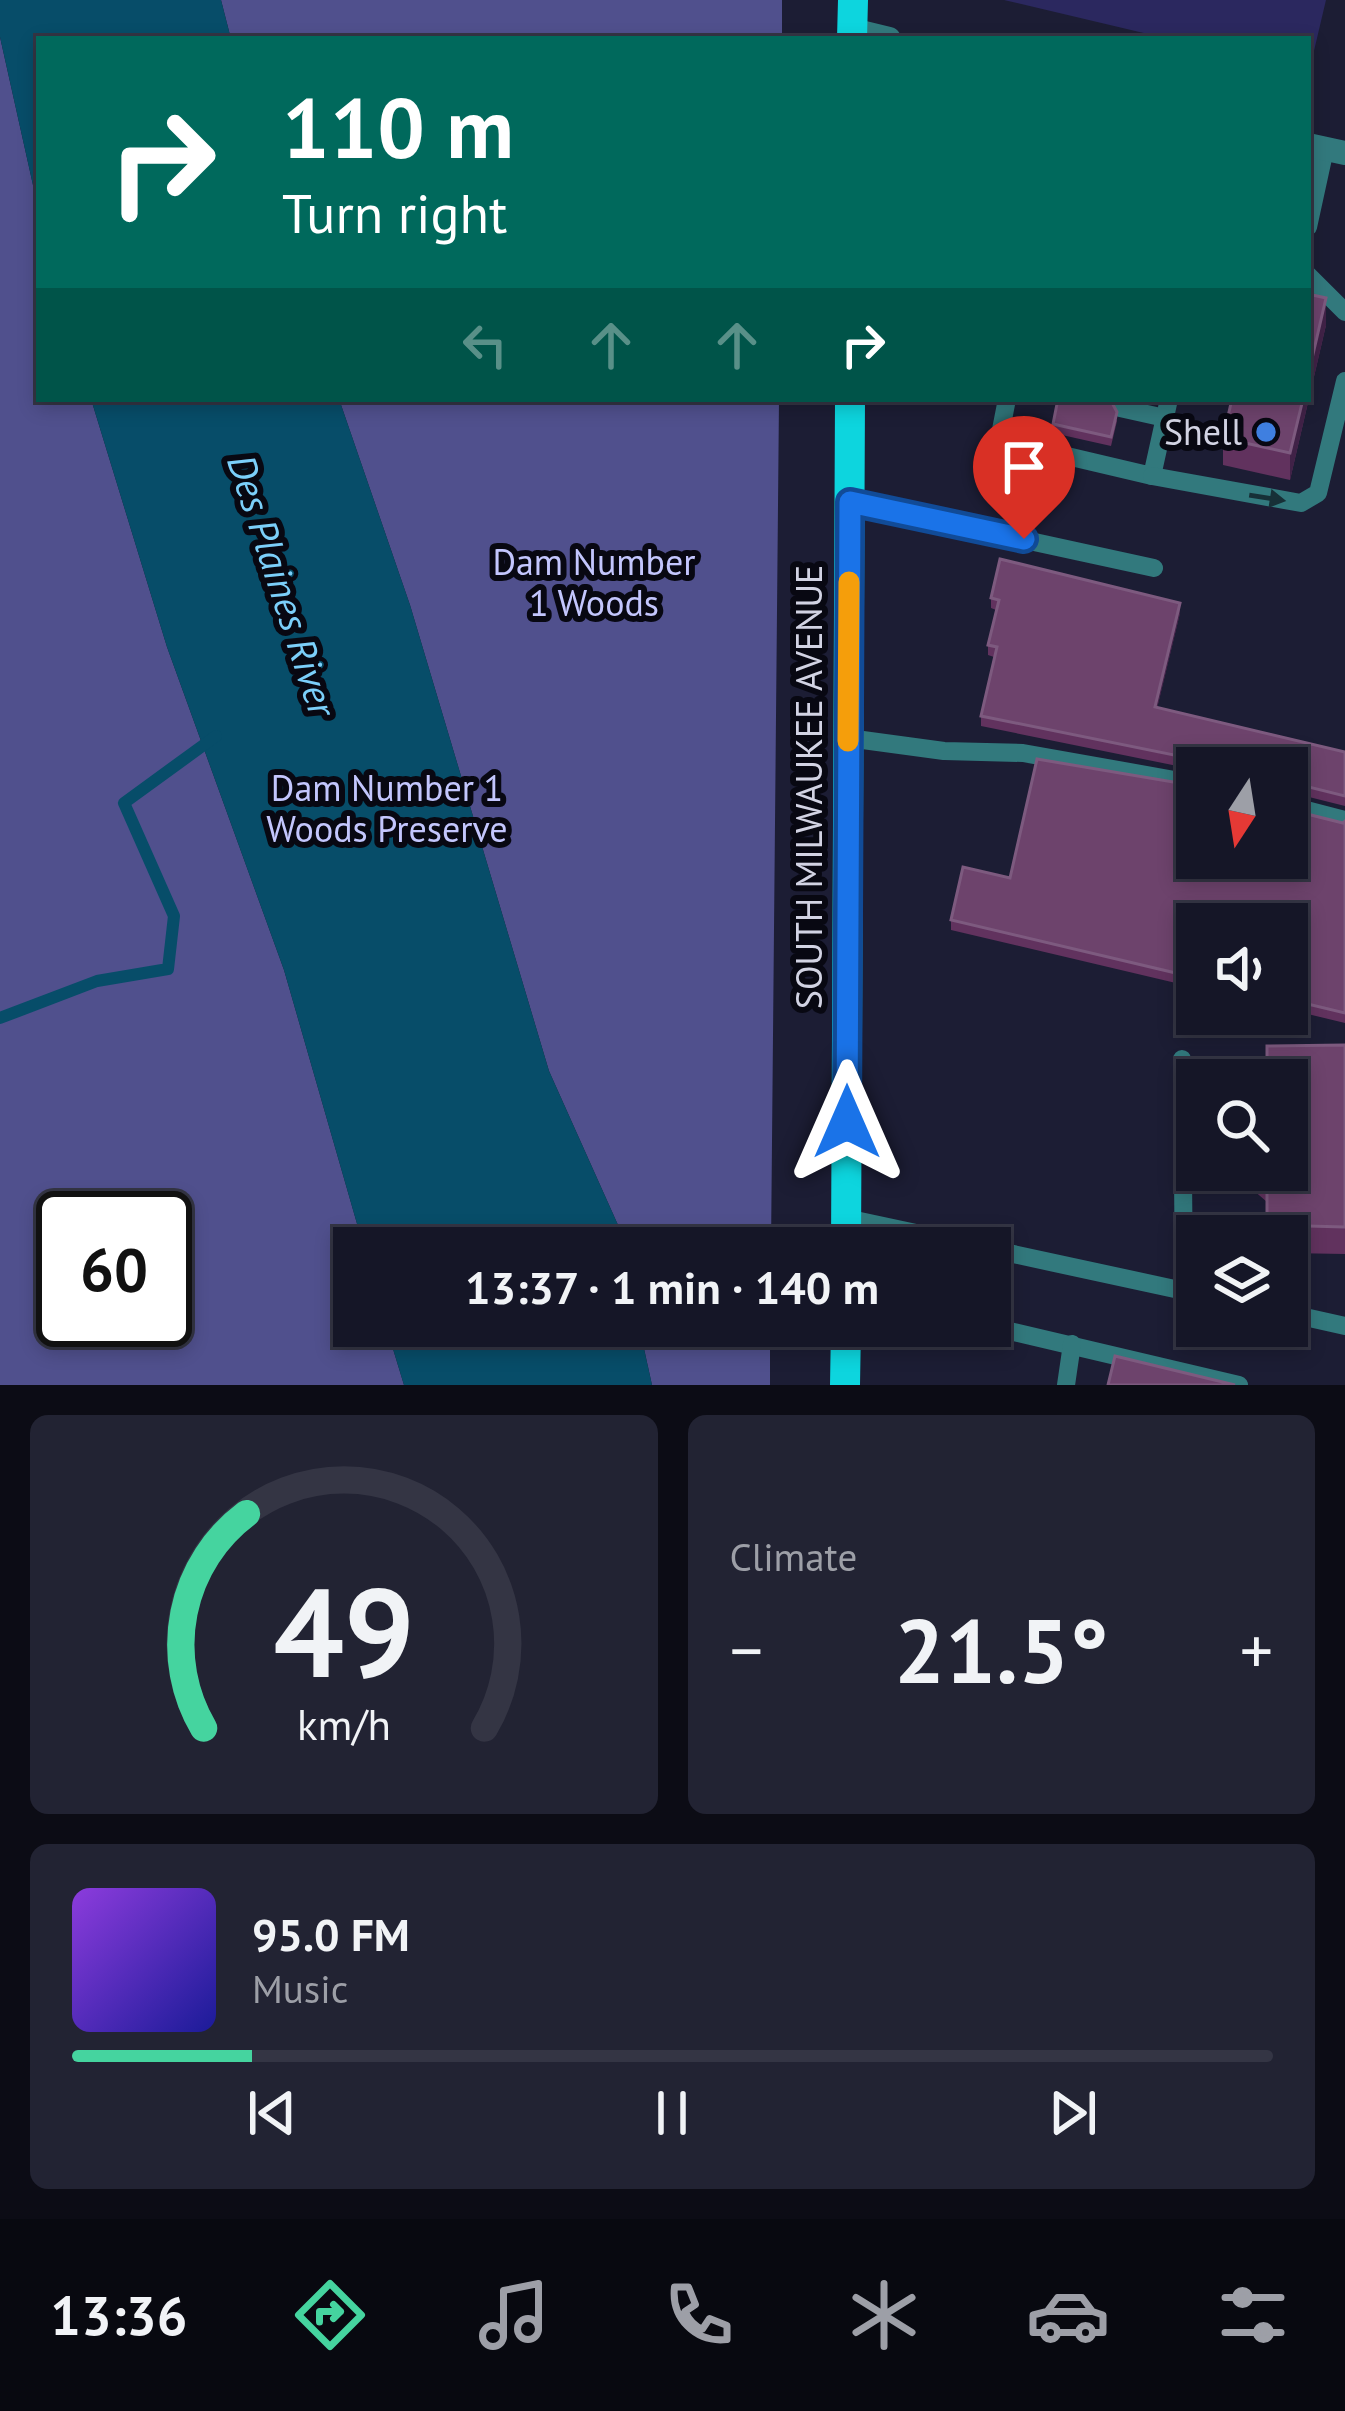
<!DOCTYPE html>
<html lang="en">
<head>
<meta charset="utf-8">
<style>
	body { margin:0; font-family:"PT Sans",sans-serif; background:#222333; color:#f1f3f6; height:100vh; display:flex; flex-direction:column; font-size:45px; white-space:nowrap }
	* { box-sizing:border-box; margin:0 }
	p { font-size:39px; color:#9d9fa7 }
	.icon { flex:none; width:66px; height:66px; fill:none; stroke:currentColor; stroke-width:2; stroke-linecap:round; stroke-linejoin:round }
	.map { position:relative; height:1385px; overflow:hidden }
	.details { display:flex; flex-direction:column; gap:30px; padding:30px; background:#0c0c15; flex:1 }
	.details>* { flex:none }
	.hud { position:absolute; left:36px; top:36px; width:1275px; height:366px; border-radius:0px; box-shadow:0 6px 18px #0003,0 0 0 3px #343544; background:#00695c; color:#fff; overflow:hidden }
	.needle { width:78px; rotate:192deg }
	.fabs { position:absolute; left:1176px; top:747px; display:grid; gap:24px }
	.fabs a { display:grid; place-items:center; width:132px; height:132px; border-radius:0px; background:#151627; box-shadow:0 6px 18px #0003,0 0 0 3px #343544; font-size:60px }
	.speed { position:absolute; left:36px; top:1191px; display:flex; gap:24px; font-size:60px; font-weight:700; text-align:center }
	.speed>* { display:grid; place-content:center; width:156px; height:156px; border-radius:50%; background:#151627; box-shadow:0 6px 18px #0003,0 0 0 3px #343544; line-height:1 }
	.speed .limit { border:6px solid #111; border-radius:18px; background:#fff; color:#111 }
	.pin { position:absolute; display:grid; place-items:center; width:102px; height:102px; color:#fff; margin:-123px -51px; border-radius:50% 50% 50% 0; rotate:-45deg; box-shadow:0 0 12px #0007 }
	.pin .icon { rotate:45deg }
	.me { position:absolute; width:132px; margin:-66px; rotate:0deg; stroke-linejoin:round; filter:drop-shadow(0 0 9px #0008) }
	.turn { display:flex; align-items:center; gap:42px; height:252px; padding:0 48px; font-size:54px }
	.turn .icon { width:156px; height:156px; stroke-width:2.5 }
	.turn b { display:block; font-size:84px; line-height:102px }
	.lanes { display:flex; align-items:center; height:114px; padding:0 48px; background:#0003; justify-content:center; gap:60px; direction:ltr }
	.lanes .off { opacity:.35 }
	.big { font-size:90px; font-weight:700; line-height:1.1 }
	.details .tile { flex:1; display:flex; flex-direction:column; justify-content:center; gap:18px; min-width:0; padding:0 42px; border-radius:18px; background:#222333 }
	.details .dial { align-items:center; gap:0 }
	.dial svg { height:312px; overflow:visible; fill:none; stroke:#343544; stroke-width:7; stroke-linecap:round; text-anchor:middle }
	.dial text { fill:#f1f3f6; stroke:none }
	.song { display:flex; align-items:center; gap:36px }
	.cover { width:144px; height:144px; border-radius:18px; background:linear-gradient(135deg,hsl(270 70% 55%),hsl(240 70% 35%)) }
	.played { height:12px; border-radius:6px; background:linear-gradient(90deg,#45d49f 15%,#343544 15%) }
	.keys { display:flex; justify-content:space-around; direction:ltr }
	.heat { display:flex; justify-content:space-between; align-items:center; font-size:66px; direction:ltr }
	.details .tiles { flex:1; display:grid; gap:30px; grid-template-columns:1fr 1fr }
	.tile:last-child { grid-column:span 2 }
	.trip { position:absolute; left:333px; top:1227px; width:678px; height:120px; border-radius:0px; background:#151627; box-shadow:0 6px 18px #0003,0 0 0 3px #343544; font-weight:700; line-height:120px; text-align:center }
	.menu { display:flex; height:192px; justify-content:space-around; align-items:center; background:#080910; color:#9d9fa7 }
	.menu .icon { width:84px; height:84px }
	.menu .active { color:#45d49f }
	.menu b { font-size:54px; color:#f1f3f6 }
	.map>svg:first-child { display:block }
	.green { fill:#2b285f }
	.forest { fill:#50508d; fill-rule:evenodd }
	.water { fill:#074d69 }
	.lines { fill:none; stroke-linecap:round; stroke-linejoin:round }
	.stream { stroke:#074d69; stroke-width:12 }
	.lane { stroke:#32797d; stroke-width:18 }
	.street { stroke:#32797d; stroke-width:24 }
	.primary { stroke:#0dd5de; stroke-width:30 }
	.wall { fill:#61325e }
	.shaded-wall { fill:#402247 }
	.building { fill:#6d436c; stroke:#7d5a7f; stroke-width:3 }
	.oneway { fill:#173037 }
	.route-casing { stroke:#114b97; stroke-width:30 }
	.route { stroke:#1a73e8; stroke-width:21 }
	.slow { stroke:#f59e0b; stroke-width:21 }
	.shop-dot { fill:#3f7fe0; stroke:#080812; stroke-width:4.5 }
	.labels { text-anchor:middle; stroke-width:12; stroke-linejoin:round; paint-order:stroke }
	.poi-label { font-size:36px; fill:#d2d3e3; stroke:#080812; text-anchor:end }
	.park-label { font-size:36px; fill:#c3c6fd; stroke:#080812 }
	.street-label { font-size:36px; fill:#d2d3e3; stroke:#080812 }
	.water-label { font-size:39px; font-style:italic; fill:#7bcffa; stroke:#080812 }
</style>
</head>
<body>
<div class="map">
<svg width="1345" height="1385" viewBox="0 0 1345 1385">
	<rect width="100%" height="100%" fill="#1c1d34"/>
	<polygon class="green" points="1004,0 1326,0 1309,72 1308,39 1169,39"/>
	<g class="forest">
		<polygon points="221,0 782,0 782,39 231,39"/>
		<path d="M 0,37 L 39,212 L 39,399 L 91,399 L 167,647 L 284,970 L 364,1248 L 354,1248 L 354,1326 L 386,1326 L 404,1385 L 0,1385 ZM 63,1218 L 165,1218 L 165,1320 L 63,1320 Z"/>
		<polygon points="339,399 779,399 771,1248 623,1248 618,1225 549,1071 410,605"/>
		<polygon points="639,1326 770,1326 770,1385 652,1385"/>
	</g>
	<g class="water">
		<polygon points="0,0 221,0 231,39 39,39 39,212 0,37"/>
		<polygon points="91,399 339,399 410,605 549,1071 618,1225 623,1248 364,1248 284,970 167,647"/>
		<polygon points="386,1326 639,1326 652,1385 404,1385"/>
	</g>
	<g class="lines">
		<polyline class="stream" points="0,1018 97,981 168,969 174,916 124,803 216,736"/>
		<g class="lane">
			<polyline points="1308,227 1325,149"/>
			<polyline points="1308,275 1345,312"/>
			<polyline points="1007,399 999,440 1152,476 1169,399"/>
			<polyline points="1120,408 1165,418"/>
			<polyline points="1152,476 1301,503 1318,493 1345,381"/>
			<polyline points="850,502 1154,568"/>
			<polyline points="848,738 944,751 1023,753 1197,784"/>
			<polyline points="1287,805 1345,820"/>
			<polyline points="846,1218 986,1248"/>
			<polyline points="990,1249 1184,1291 1182,1059"/>
			<polyline points="1287,1313 1345,1326"/>
			<polyline points="988,1326 1239,1385"/>
			<polyline points="1066,1385 1072,1344"/>
		</g>
		<g class="street">
			<polyline points="852,30 889,39"/>
			<polyline points="1308,145 1345,153"/>
		</g>
		<g class="primary">
			<polyline points="852,39 853,0"/>
			<polyline points="846,1248 850,399"/>
			<polyline points="845,1385 846,1326"/>
		</g>
	</g>
	<g class="wall">
		<polygon points="1326,325 1290,480 1223,465 1223,438"/>
		<polygon points="1058,399 1116,399 1111,402 1117,421 1111,446 1053,433 1053,424"/>
		<polygon points="991,598 1180,613 1157,708 1345,752 1345,806 1289,792 1287,793 1287,768 1197,768 1197,770 981,726 981,716 994,657 988,655 988,645 996,610 991,608"/>
		<polygon points="1195,787 1343,823 1345,821 1345,1023 1287,1009 1287,924 1197,924 1197,988 951,930 951,920 1010,878"/>
		<polygon points="1345,1045 1345,1254 1287,1253 1287,1236 1267,1236 1267,1202 1252,1189 1252,1170 1287,1170"/>
	</g>
	<g class="shaded-wall">
		<polygon points="1326,298 1326,325 1290,480 1290,453 1303,399 1308,399 1308,376"/>
		<polygon points="1180,603 1180,613 1155,717 1155,707"/>
	</g>
	<g class="building">
		<polygon points="1308,294 1326,298 1308,376"/>
		<polygon points="1058,399 1110,399 1117,412 1111,437 1053,424"/>
		<polygon points="1232,399 1303,399 1290,453 1223,438"/>
		<polygon points="1000,559 1180,603 1155,707 1345,752 1345,796 1289,782 1287,783 1287,768 1205,768 1199,760 981,716 997,647 988,645 999,600 991,598"/>
		<polygon points="1037,759 1197,786 1197,858 1287,858 1287,809 1343,823 1345,821 1345,1013 1287,999 1287,924 1197,924 1197,978 951,920 963,867 1010,878"/>
		<polygon points="1345,1045 1345,1227 1267,1225 1267,1175 1262,1170 1287,1170 1287,1080 1267,1080 1267,1046"/>
		<polygon points="1115,1356 1235,1385 1108,1385"/>
	</g>
	<defs><path id="oneway-solid" d="M-6-.8H1V-3.2L6.5 0L1 3.2V.8H-6Z" transform="scale(3)"/></defs>
	<use class="oneway" href="#oneway-solid" transform="translate(1267 498) rotate(9)"/>
	<g class="lines">
		<defs>
			<polyline id="route" points="847,1122 850,502 1024,539"/>
		</defs>
		<use href="#route" class="route-casing"/>
		<use href="#route" class="route"/>
		<polyline class="slow" points="848,741 849,582"/>
	</g>
	<circle class="shop-dot" cx="1266" cy="432" r="12"/>
	<g class="labels">
		<g class="poi-label">
			<text x="1242" y="445">Shell</text>
		</g>
		<g class="park-label">
			<text x="594" y="575">Dam Number<tspan x="594" dy="41">1 Woods</tspan></text>
			<text x="387" y="801">Dam Number 1<tspan x="387" dy="41">Woods Preserve</tspan></text>
		</g>
		<g class="street-label">
			<text transform="translate(809 787) rotate(-90)" y="13">SOUTH MILWAUKEE AVENUE</text>
		</g>
		<g class="water-label">
			<text transform="translate(282 585) rotate(72)" y="14">Des Plaines River</text>
		</g>
	</g>
</svg>
<div class="fabs">
<a><svg class="needle" viewBox="-14 -14 28 28"><path d="M0-13l5 13h-10z" fill="#e53935"/><path d="M0 13l5-13h-10z" fill="#9d9fa7"/></svg></a>
<a><svg class="icon" aria-label="sound" viewBox="0 0 24 24"><path d="M4 9h4l5-4v14l-5-4H4zM17 9q2 3 0 6"/></svg></a>
<a><svg class="icon" aria-label="search" viewBox="0 0 24 24"><circle cx="10" cy="10" r="6"/><path d="M15 15l6 6"/></svg></a>
<a><svg class="icon" aria-label="layers" viewBox="0 0 24 24"><path d="M12 4l9 5-9 5-9-5zM3 14l9 5 9-5"/></svg></a>
</div>
<div class="speed"><div class="limit">60</div></div>
<div class="pin" style="left:1024px;top:539px;background:#d93025"><svg class="icon" aria-label="arrive" viewBox="0 0 24 24"><path d="M6 21V4h12l-3 4 3 4H6"/></svg></div>
<svg class="me" style="left:847px;top:1122px" viewBox="-20 -20 40 40"><path d="M0-17L14 15 0 8-14 15z" fill="#1a73e8" stroke="#fff" stroke-width="4"/></svg>
<div class="trip">13:37 · 1 min · 140 m</div>
<div class="hud">
<div class="turn"><svg class="icon" aria-label="right" viewBox="0 0 24 24"><path d="M7 20v-9h11M14 6l5 5-5 5"/></svg><div><b>110 m</b>Turn right</div></div>
<div class="lanes"><svg class="icon off" aria-label="left" viewBox="0 0 24 24"><path d="M17 20v-9H6M10 6l-5 5 5 5"/></svg><svg class="icon off" aria-label="ahead" viewBox="0 0 24 24"><path d="M12 20V5M6 11l6-6 6 6"/></svg><svg class="icon off" aria-label="ahead" viewBox="0 0 24 24"><path d="M12 20V5M6 11l6-6 6 6"/></svg><svg class="icon" aria-label="right" viewBox="0 0 24 24"><path d="M7 20v-9h11M14 6l5 5-5 5"/></svg></div>
</div>
</div>
<section class="details">
<div class="tiles">
<div class="tile dial"><svg viewBox="0 0 100 80">
<path d="M14 69A42 42 0 1 1 86 69"/>
<path d="M14 69A42 42 0 0 1 25 14" stroke="#45d49f"/>
<text x="50" y="56" font-size="32" font-weight="700">49</text>
<text x="50" y="72" font-size="11">km/h</text>
</svg></div>
<div class="tile"><p>Climate</p>
<div class="heat"><a>−</a><b class="big">21.5°</b><a>+</a></div>
</div>
<div class="tile">
<div class="song"><i class="cover"></i><div><b>95.0 FM</b><p>Music</p></div></div>
<div class="played"></div>
<div class="keys"><svg class="icon" aria-label="previous" viewBox="0 0 24 24"><path d="M18 5L8 12l10 7zM5 5v14"/></svg><svg class="icon" aria-label="pause" viewBox="0 0 24 24"><path d="M8 5v14M16 5v14"/></svg><svg class="icon" aria-label="next" viewBox="0 0 24 24"><path d="M6 5l10 7-10 7zM19 5v14"/></svg></div>
</div>
</div>
</section>
<nav class="menu">
<b>13:36</b>
<svg class="icon active" aria-label="directions" viewBox="0 0 24 24"><path d="M12 3l9 9-9 9-9-9zM9 14v-3h6M13 9l2 2-2 2"/></svg>
<svg class="icon" aria-label="music" viewBox="0 0 24 24"><path d="M9 18V5l10-2v13"/><circle cx="6" cy="18" r="3"/><circle cx="16" cy="16" r="3"/></svg>
<svg class="icon" aria-label="phone" viewBox="0 0 24 24"><path d="M5 4h4l2 5-3 2q2 4 5 5l2-3 5 2v4C11 20 4 13 5 4z"/></svg>
<svg class="icon" aria-label="climate" viewBox="0 0 24 24"><path d="M12 3v18M4 7l16 10M4 17L20 7"/></svg>
<svg class="icon" aria-label="car" viewBox="0 0 24 24"><path d="M5 17H2v-5l4-1 3-4h7l3 4 3 1v5h-3M9 17h6M6 11h13"/><circle cx="7" cy="17" r="2"/><circle cx="17" cy="17" r="2"/></svg>
<svg class="icon" aria-label="filters" viewBox="0 0 24 24"><path d="M4 7h16M4 17h16"/><circle cx="9" cy="7" r="2"/><circle cx="15" cy="17" r="2"/></svg>
</nav>
</body>
</html>
